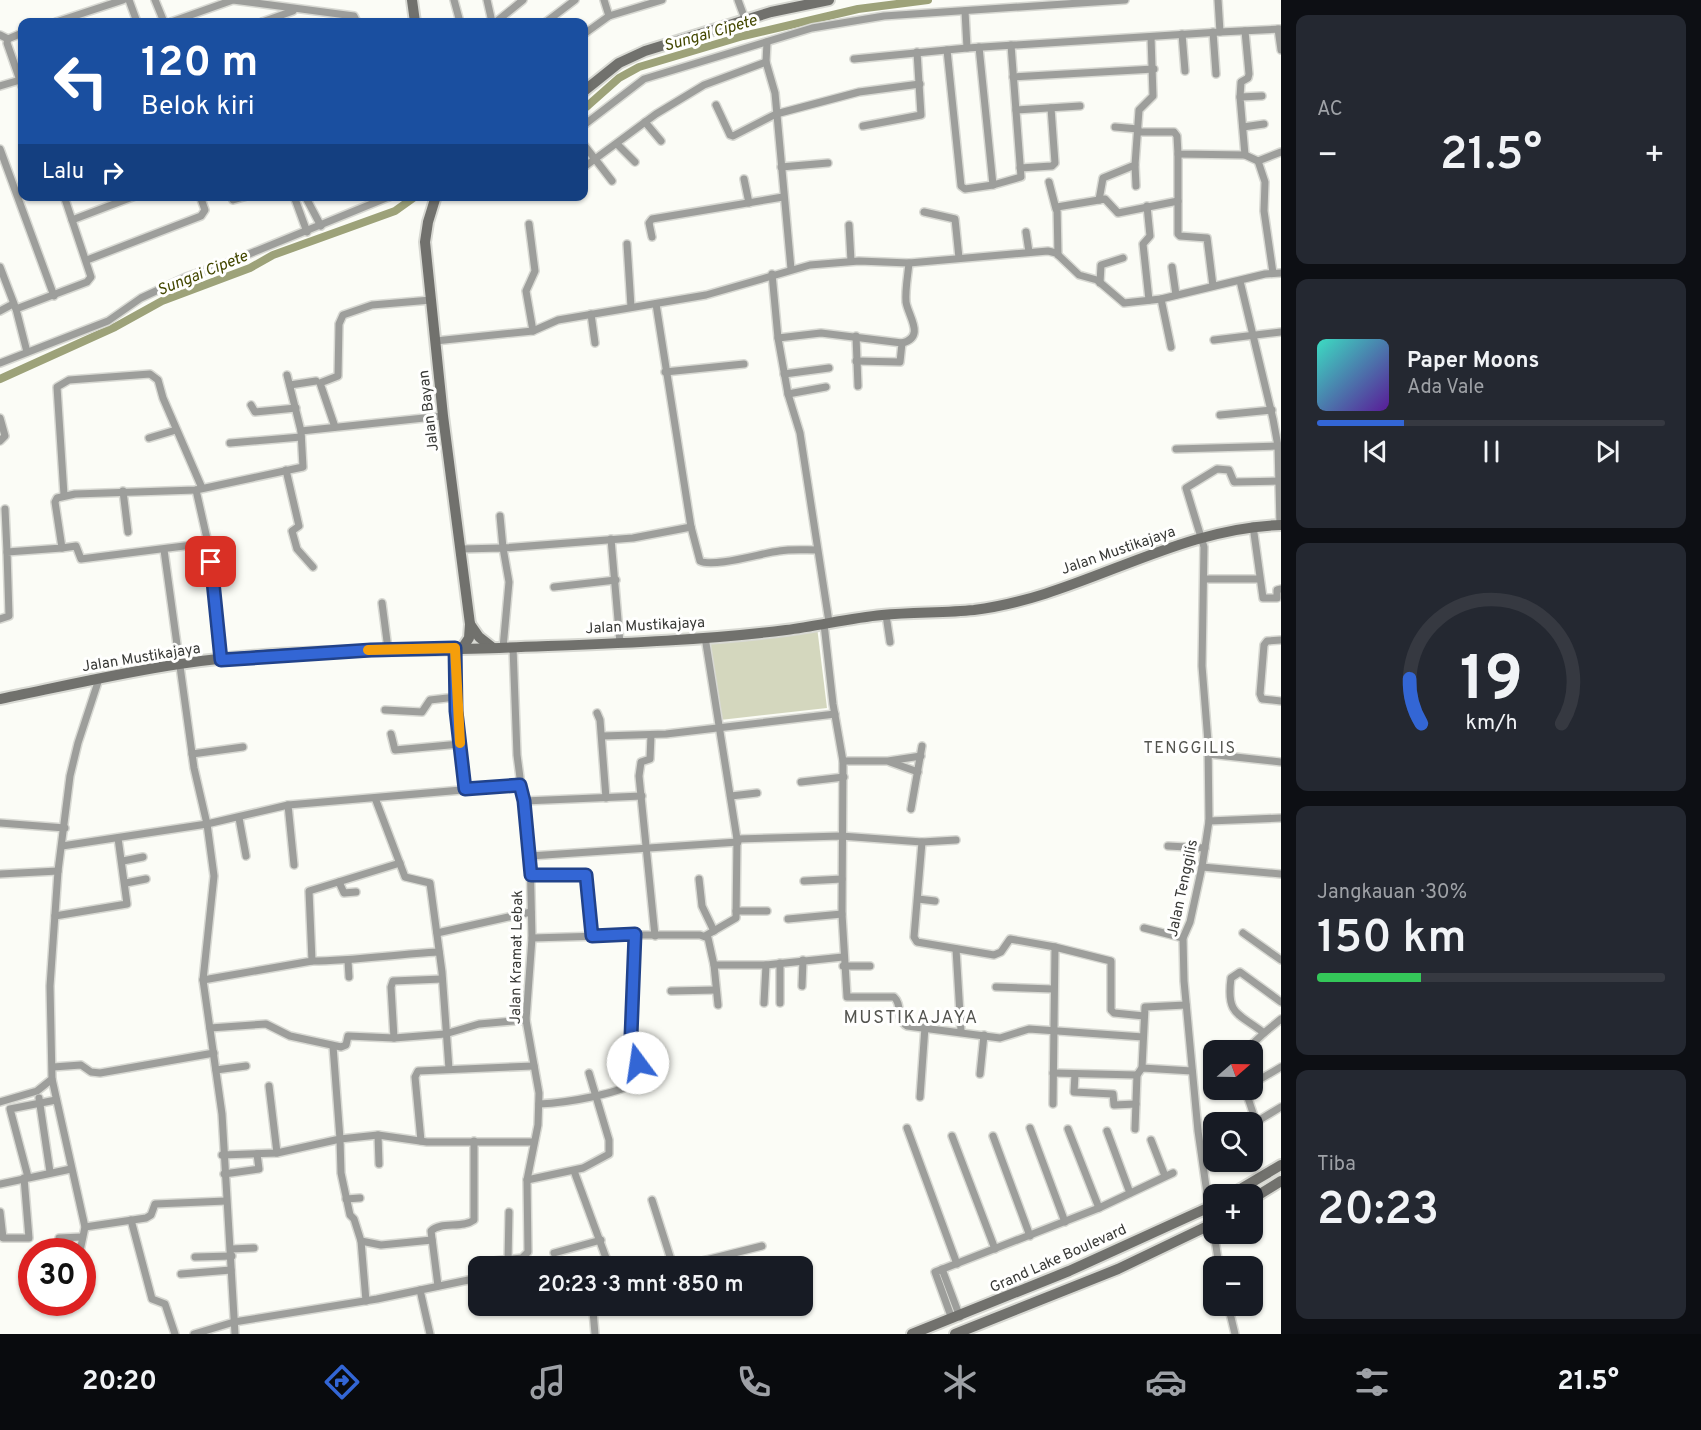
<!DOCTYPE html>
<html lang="id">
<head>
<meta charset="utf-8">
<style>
	body { margin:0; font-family:Overpass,sans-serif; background:#242831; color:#f1f3f6; height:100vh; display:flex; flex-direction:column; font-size:22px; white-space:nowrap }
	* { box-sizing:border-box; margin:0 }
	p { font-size:20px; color:#9ea1a6 }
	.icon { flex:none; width:33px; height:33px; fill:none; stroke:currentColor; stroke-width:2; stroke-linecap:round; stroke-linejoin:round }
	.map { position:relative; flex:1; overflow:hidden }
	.details { display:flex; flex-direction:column; gap:15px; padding:15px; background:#0d0f14; width:420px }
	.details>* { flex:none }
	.hud { position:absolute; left:18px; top:18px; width:570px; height:183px; border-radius:12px; box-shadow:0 2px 4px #0004; background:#1a4fa0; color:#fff; overflow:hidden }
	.needle { width:39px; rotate:70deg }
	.fabs { position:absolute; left:1203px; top:1040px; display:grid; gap:12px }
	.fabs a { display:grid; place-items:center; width:60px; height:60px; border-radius:12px; background:#171b24; box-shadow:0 2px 4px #0004; font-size:30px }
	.speed { position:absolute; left:18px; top:1238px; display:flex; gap:12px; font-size:30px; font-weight:700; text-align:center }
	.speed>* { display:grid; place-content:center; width:78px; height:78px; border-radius:50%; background:#171b24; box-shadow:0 2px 4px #0004; line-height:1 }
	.speed .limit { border:9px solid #d22; background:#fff; color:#111 }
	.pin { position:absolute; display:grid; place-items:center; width:51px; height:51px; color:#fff; margin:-26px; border-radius:12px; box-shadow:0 3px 9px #0006 }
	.me { position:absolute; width:66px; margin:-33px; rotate:346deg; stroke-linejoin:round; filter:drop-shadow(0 0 4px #0008) }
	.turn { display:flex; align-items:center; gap:21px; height:126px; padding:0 24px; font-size:27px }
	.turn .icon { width:78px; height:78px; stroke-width:2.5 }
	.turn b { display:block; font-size:42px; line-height:51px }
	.then { display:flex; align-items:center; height:57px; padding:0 24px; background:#0003; gap:12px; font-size:22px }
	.big { font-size:45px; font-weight:600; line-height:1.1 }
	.details .tile { flex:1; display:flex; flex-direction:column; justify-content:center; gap:9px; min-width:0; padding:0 21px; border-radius:12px; background:#242831 }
	.details .dial { align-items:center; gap:0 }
	.dial svg { height:156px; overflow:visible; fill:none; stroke:#363941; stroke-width:7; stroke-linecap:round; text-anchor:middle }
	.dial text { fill:#f1f3f6; stroke:none }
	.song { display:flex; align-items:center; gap:18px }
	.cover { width:72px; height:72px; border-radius:9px; background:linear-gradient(135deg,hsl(170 70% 55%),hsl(270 70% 35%)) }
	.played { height:6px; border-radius:3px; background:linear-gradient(90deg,#3366d5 25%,#363941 25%) }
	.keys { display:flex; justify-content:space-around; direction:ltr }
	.heat { display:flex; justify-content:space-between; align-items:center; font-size:33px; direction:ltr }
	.charge { height:9px; border-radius:4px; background:linear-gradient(90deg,#34c759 30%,#363941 0) }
	.trip { position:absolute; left:468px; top:1256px; width:345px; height:60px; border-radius:12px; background:#171b24; box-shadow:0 2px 4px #0004; font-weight:600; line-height:60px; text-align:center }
	.tab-bar { display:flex; height:96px; justify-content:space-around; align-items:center; background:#090b0e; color:#9ea1a6 }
	.tab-bar .icon { width:42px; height:42px }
	.tab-bar .active { color:#3366d5 }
	.tab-bar b { font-size:27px; color:#f1f3f6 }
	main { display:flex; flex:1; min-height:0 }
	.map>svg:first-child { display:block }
	.green { fill:#d4d7be }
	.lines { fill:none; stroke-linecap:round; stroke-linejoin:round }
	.canal { stroke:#9da279; stroke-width:8 }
	.street-casing { stroke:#d8d9d3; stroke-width:10 }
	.secondary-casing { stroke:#d8d9d3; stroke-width:14 }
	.street { stroke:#9d9e9b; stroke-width:7 }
	.secondary { stroke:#71716d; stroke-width:10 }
	.route-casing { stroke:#21428a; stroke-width:15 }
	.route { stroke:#3366d5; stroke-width:10 }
	.slow { stroke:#f59e0b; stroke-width:10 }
	.labels { text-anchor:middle; stroke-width:6; stroke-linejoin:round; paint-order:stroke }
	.street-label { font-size:15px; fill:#383936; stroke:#fffffe }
	.water-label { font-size:16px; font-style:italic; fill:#434700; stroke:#fffffe }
	.neighbourhood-label { font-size:16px; letter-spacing:1.5px; fill:#53544f; stroke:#fffffe }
	.quarter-label { font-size:18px; letter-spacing:1.5px; fill:#53544f; stroke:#fffffe }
</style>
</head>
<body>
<main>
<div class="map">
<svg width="1281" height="1334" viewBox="0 0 1281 1334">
	<rect width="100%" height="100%" fill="#fbfcf6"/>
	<polygon class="green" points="817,627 827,708 720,720 710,640"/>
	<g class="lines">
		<g class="canal">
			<polyline points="584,109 619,78 639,67 743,36 858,9 928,0"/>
			<polyline points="0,379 115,327 162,301 250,268 273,255 395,211 416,196"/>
		</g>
		<defs>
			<g id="street">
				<polyline points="129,0 137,22"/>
				<polyline points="155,0 164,22"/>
				<polyline points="454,0 460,22"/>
				<polyline points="487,0 492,22"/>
				<polyline points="604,0 609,16"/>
				<polyline points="738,0 745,19"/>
				<polyline points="965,11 967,48"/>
				<polyline points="56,22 123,0"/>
				<polyline points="171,22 233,0 354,16 357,22"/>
				<polyline points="262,22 293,11"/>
				<polyline points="496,22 523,0"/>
				<polyline points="546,22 575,0"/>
				<polyline points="1278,29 1281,50"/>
				<polyline points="1213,32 1216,74"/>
				<polyline points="1220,32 1281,29"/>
				<polyline points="22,33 8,39 7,43 22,86"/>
				<polyline points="584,34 609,16 662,0"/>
				<polyline points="1182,34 1185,71"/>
				<polyline points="0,35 8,39"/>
				<polyline points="767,42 766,62 775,93 791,269"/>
				<polyline points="979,47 993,185"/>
				<polyline points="947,50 961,186 965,189 993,185 1021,177 1011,45"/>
				<polyline points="854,59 967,48 1220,32 1218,0"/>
				<polyline points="1013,77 1154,69"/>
				<polyline points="0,86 20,80"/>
				<polyline points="1240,97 1241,82 1248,78 1249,74 1245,31"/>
				<polyline points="716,105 730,135 733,136 776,114 859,92 920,84"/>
				<polyline points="1016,110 1080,106"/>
				<polyline points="645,122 661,141"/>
				<polyline points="584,125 644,79 812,28 884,16 1125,0"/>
				<polyline points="863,126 921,115 917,52"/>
				<polyline points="1115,127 1138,129"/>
				<polyline points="1243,127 1264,124"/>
				<polyline points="1138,132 1174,132 1177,136 1178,154 1245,155 1258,161 1265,182 1264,211 1273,273"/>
				<polyline points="617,144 635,162"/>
				<polyline points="584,145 595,159 656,114 704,85 766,62"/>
				<polyline points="0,149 54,296"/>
				<polyline points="1178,154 1178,234 1180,236 1207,238 1213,286"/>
				<polyline points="1245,155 1240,97 1262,96"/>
				<polyline points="1258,161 1281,152"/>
				<polyline points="1135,165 1136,186"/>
				<polyline points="584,167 595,159 612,181"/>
				<polyline points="781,167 828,163"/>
				<polyline points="1020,168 1052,166 1055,163 1051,108"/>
				<polyline points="744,179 749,203"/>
				<polyline points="1049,182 1056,209"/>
				<polyline points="231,196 233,200 247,196"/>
				<polyline points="286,196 299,196"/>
				<polyline points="305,196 321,226"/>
				<polyline points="295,199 307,232"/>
				<polyline points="1099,200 1103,178 1135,165 1139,110 1153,96 1151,37"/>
				<polyline points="1147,206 1150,236 1143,244 1149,300"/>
				<polyline points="924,212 955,219 959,258"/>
				<polyline points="72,220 135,196"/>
				<polyline points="529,224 535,271 526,291 533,331"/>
				<polyline points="849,225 851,261"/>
				<polyline points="1026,232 1029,252"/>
				<polyline points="652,237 649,223 652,219 783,197"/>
				<polyline points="627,244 631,307"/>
				<polyline points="1058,255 1057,207 1105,199 1118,213 1178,201"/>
				<polyline points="87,260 201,216 205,210 200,196"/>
				<polyline points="0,267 16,309"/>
				<polyline points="1172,267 1176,295"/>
				<polyline points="772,274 778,338 788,394 800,433 829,622"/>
				<polyline points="1240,281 1273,419 1278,446 1280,525"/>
				<polyline points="1100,283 1101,265 1123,258"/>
				<polyline points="1161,299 1171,347"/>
				<path d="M 656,304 L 691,527 L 700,561 C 713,568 762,553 779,551 C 792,549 804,550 817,550"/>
				<polyline points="0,311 13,304"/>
				<polyline points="591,314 595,343"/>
				<polyline points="856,336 858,386"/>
				<polyline points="778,338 821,333 902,343 900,362 856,361"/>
				<polyline points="1214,340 1281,332"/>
				<polyline points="435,341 533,331 558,320 706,295 810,265 859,261 909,263 1048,251 1056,253 1079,275 1097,280 1124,303 1161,299 1265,274 1281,273"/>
				<path d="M 902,343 C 926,337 908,316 906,302 C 905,289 908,275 909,263"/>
				<polyline points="27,352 16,309 87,282 91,277 64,196"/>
				<polyline points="0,363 108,321 141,298 186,277 227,263 391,196"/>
				<polyline points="665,372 744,364"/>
				<polyline points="784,374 829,368"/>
				<polyline points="290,385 316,381"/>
				<polyline points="788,394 826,387"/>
				<polyline points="251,405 255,412 296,408"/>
				<polyline points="1220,415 1272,410"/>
				<polyline points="0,418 5,436 0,441"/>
				<polyline points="335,427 320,383 338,376 339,324 343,315 372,305 431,300"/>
				<polyline points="301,431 443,416"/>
				<polyline points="149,438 176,430"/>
				<polyline points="230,443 301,437"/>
				<polyline points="1176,449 1278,446"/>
				<polyline points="286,470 299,526 292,531 297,549 313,567"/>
				<polyline points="196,490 208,543 221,660"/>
				<polyline points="123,491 128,532"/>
				<polyline points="64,495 57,387 69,380 150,374 158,380 163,398 202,488"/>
				<polyline points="5,509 7,552"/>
				<polyline points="500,516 503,548 633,538 691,527"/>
				<polyline points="1253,526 1263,598 1277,598 1277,590 1281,589"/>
				<polyline points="611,539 620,643"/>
				<polyline points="62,548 76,546 81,559 208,543"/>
				<polyline points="461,549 503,548 509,582 503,648"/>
				<polyline points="164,550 194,768 207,824 214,876 203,980 222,1114 235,1334"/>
				<polyline points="1204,579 1259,579"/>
				<polyline points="554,587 616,580"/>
				<polyline points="382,603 388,649"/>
				<polyline points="886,615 890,642"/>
				<polyline points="0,619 9,616 7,552 62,548 55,502 57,498 75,494 196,490 303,467 301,431 287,375"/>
				<path d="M 824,624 L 833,704 L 843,761 L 842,914 L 847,997 L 894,997 C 903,1005 895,1019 907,1026 L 1000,1038 L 1029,1029 L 1143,1037"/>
				<polyline points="705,637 737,839 736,918 705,936"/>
				<polyline points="1281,640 1267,641 1264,645 1260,694 1262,699 1281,701"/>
				<polyline points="455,648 456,711 465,789"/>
				<polyline points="385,710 422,712 430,700 456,697"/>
				<polyline points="597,713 600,720 606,798"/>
				<polyline points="391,734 395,750 460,744"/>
				<polyline points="651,735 650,759 641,762 639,776 655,936"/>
				<polyline points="602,736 666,734 835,714"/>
				<polyline points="192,754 243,747"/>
				<polyline points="1208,754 1281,762"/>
				<polyline points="843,761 888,761 921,756"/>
				<polyline points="890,762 918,772"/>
				<polyline points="801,782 844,777"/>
				<polyline points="731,796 757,793"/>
				<polyline points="375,798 405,877 430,883 442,972 449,1069"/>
				<polyline points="524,801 642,796"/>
				<polyline points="288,805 294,865"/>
				<polyline points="911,809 922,746"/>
				<polyline points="239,818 246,856"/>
				<polyline points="1209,821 1281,818"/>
				<polyline points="0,823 65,828"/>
				<polyline points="737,839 841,836 922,842 956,840"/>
				<polyline points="922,842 914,937 917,942 994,955 1001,952 1010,939 1055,947"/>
				<polyline points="62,846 207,824 288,805 520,785"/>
				<polyline points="1168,846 1205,848"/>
				<polyline points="530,856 738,842"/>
				<polyline points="123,861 143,857"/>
				<polyline points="1202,867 1281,874"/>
				<polyline points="0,874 58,871"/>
				<polyline points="531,875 586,875 592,936"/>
				<polyline points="699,879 702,906 714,931"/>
				<polyline points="804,881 842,879"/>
				<polyline points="339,882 344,893 356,892"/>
				<polyline points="126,883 146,879"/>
				<polyline points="918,899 935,901"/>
				<polyline points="736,911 767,911"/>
				<polyline points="55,916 127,904 118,838"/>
				<polyline points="788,919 842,914"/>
				<polyline points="1144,928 1183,938"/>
				<polyline points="437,933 531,912"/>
				<polyline points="1243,933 1281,960"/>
				<polyline points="532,938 635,935 700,935 708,938 714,965 766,965 843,957"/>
				<polyline points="956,949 961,1031"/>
				<path d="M 312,961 C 355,961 396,954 439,952"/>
				<polyline points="348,961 349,977"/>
				<polyline points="714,965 718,1005"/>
				<polyline points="843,966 870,966"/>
				<polyline points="203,980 312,961 309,891 400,863"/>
				<polyline points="802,986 803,960"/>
				<polyline points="996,987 1053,989"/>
				<polyline points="671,991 716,990"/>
				<path d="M 1281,1002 L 1240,972 L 1231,978 C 1226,1015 1238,1013 1264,1033 L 1281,1019"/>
				<polyline points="764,1003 766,965"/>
				<polyline points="780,1003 780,963"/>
				<polyline points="210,1028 266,1024 290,1036 341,1047 346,1045 348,1036 394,1038 445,1034 479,1024 526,1020"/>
				<polyline points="394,1038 391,987 393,981 442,979"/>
				<polyline points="1246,1050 1264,1033"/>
				<polyline points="53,1067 81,1065 91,1072 100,1073 214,1053"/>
				<polyline points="1142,1068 1145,1007 1186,1005"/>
				<polyline points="216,1070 246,1066"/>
				<polyline points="1053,1073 1137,1075 1142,1068 1192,1071"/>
				<polyline points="980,1074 984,1035"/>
				<polyline points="1075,1074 1074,1092 1113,1094 1114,1105 1136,1104"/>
				<polyline points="52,1079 85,1227 80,1251"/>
				<polyline points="1252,1084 1281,1067"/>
				<polyline points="269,1086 277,1153"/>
				<polyline points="1245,1089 1256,1122 1281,1107"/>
				<polyline points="920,1097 925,1027"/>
				<polyline points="39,1098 50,1172"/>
				<polyline points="0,1102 37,1091 52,1079 50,986 58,871 70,776 78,743 99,679"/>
				<path d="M 539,1104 C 564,1103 623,1094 641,1079 L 631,1036 L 635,935"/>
				<polyline points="1053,1104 1055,947 1111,961 1111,1010 1114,1013 1144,1016"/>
				<polyline points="907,1128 957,1264"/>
				<polyline points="1030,1128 1065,1222"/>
				<polyline points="1068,1129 1099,1208"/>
				<polyline points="1135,1129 1137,1075"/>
				<polyline points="1107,1131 1130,1193"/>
				<polyline points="378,1135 379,1164"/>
				<polyline points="952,1136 995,1249"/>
				<polyline points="993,1136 1030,1236"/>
				<polyline points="1151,1140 1165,1176"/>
				<polyline points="421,1141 415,1077 418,1071 534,1066"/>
				<polyline points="222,1155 277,1153 340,1139 333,1046"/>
				<polyline points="574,1171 609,1266"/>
				<polyline points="224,1174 259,1169 257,1154"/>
				<polyline points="28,1177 10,1109 56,1100"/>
				<polyline points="527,1180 583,1168 609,1154 609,1140 589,1073"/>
				<polyline points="0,1184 71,1169"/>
				<polyline points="346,1199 360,1198"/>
				<polyline points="652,1200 673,1266"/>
				<polyline points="1209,1207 1198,1131 1184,981 1183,938 1190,922 1202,867 1209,821 1208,742 1202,666 1204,547 1186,488 1217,469 1229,470 1234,482 1280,481"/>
				<polyline points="0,1212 3,1238 29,1238 24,1178"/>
				<polyline points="131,1220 152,1299 165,1304 175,1334"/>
				<polyline points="85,1227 146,1218 151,1215 155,1204 226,1201"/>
				<polyline points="1214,1233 1219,1266"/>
				<polyline points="59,1238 82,1237"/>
				<polyline points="432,1240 381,1245 361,1241 354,1219 350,1215 341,1173 340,1139 378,1135 427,1142 534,1142"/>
				<polyline points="361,1241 366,1301"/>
				<polyline points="231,1249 254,1248"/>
				<polyline points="554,1253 601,1240"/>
				<polyline points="195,1257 232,1256"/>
				<polyline points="508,1260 509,1212"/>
				<polyline points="483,1266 485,1262 522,1258 528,1252 527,1180 538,1125 539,1093 526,1020 532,938 530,853 517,755 513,647"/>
				<polyline points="682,1266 762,1246"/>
				<polyline points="942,1269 960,1317"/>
				<polyline points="82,1271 84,1278"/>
				<polyline points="181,1274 231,1270"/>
				<path d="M 438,1286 L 431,1231 C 441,1221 462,1229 474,1220 L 474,1141"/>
				<polyline points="420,1290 430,1334"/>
				<polyline points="595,1305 593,1311 595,1334"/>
				<polyline points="1228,1305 1235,1334"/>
				<polyline points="952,1319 935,1272 1099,1208 1173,1173"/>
				<polyline points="194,1334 234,1322 377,1299 478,1278"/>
			</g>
			<g id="secondary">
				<polyline points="412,0 415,22"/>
				<polyline points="584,91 619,63 645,51 771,12 829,0"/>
				<polyline points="436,196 428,222 425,242 443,416 470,624 469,638 463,647"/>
				<polyline points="470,624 479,637 493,648"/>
				<path d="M 0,699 C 60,687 119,673 179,664 C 285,648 393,652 499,648 C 594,644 691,642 786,630 C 818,626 850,618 882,615 C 913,612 944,613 974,610 C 1080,597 1173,528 1281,525"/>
				<polyline points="1232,1194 1281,1165"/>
				<polyline points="1252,1199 1281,1181"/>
				<polyline points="912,1334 1069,1271 1214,1205"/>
				<polyline points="955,1334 1118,1269 1214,1223"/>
			</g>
		</defs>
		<use href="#street" class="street-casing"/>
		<use href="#secondary" class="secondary-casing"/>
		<use href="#street" class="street"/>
		<use href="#secondary" class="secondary"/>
	</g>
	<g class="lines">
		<defs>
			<polyline id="route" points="211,562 221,660 371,650 455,648 456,711 465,789 520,785 524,801 531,875 586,875 592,936 635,934 631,1036 638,1063"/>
		</defs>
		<use href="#route" class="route-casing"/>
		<use href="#route" class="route"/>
		<polyline class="slow" points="368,650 455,648 460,743"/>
	</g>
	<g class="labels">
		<g class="street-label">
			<text transform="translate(428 411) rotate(-97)" y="5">Jalan Bayan</text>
			<text transform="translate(1118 550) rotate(-19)" y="5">Jalan Mustikajaya</text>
			<text transform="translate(645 625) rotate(-3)" y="5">Jalan Mustikajaya</text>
			<text transform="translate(141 657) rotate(-9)" y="5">Jalan Mustikajaya</text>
			<text transform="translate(1182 888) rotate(-78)" y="5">Jalan Tenggilis</text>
			<text transform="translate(516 957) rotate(-89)" y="5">Jalan Kramat Lebak</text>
			<text transform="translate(1058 1258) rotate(-24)" y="5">Grand Lake Boulevard</text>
		</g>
		<g class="water-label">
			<text transform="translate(710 32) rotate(-16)" y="6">Sungai Cipete</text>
			<text transform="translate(202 272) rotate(-22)" y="6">Sungai Cipete</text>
		</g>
		<g class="neighbourhood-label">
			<text x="1190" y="753">TENGGILIS</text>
		</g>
		<g class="quarter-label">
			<text x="911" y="1023">MUSTIKAJAYA</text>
		</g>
	</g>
</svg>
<div class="fabs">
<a><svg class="needle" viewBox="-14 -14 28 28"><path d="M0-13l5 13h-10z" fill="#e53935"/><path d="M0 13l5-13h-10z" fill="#9ea1a6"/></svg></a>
<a><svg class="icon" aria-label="search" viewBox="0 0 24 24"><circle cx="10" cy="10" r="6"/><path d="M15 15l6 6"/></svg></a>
<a>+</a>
<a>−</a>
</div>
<div class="speed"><div class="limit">30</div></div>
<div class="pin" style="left:211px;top:562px;background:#d93025"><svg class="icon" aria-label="arrive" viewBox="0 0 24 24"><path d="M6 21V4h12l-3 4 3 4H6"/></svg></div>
<svg class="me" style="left:638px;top:1063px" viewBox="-20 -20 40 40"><circle r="19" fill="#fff"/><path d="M0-13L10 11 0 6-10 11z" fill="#3366d5"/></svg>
<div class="trip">20:23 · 3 mnt · 850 m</div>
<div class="hud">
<div class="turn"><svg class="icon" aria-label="left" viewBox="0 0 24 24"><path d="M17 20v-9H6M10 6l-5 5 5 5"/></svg><div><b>120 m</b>Belok kiri</div></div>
<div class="then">Lalu<svg class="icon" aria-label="right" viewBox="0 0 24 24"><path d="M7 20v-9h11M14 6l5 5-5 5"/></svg></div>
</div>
</div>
<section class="details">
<div class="tile"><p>AC</p>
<div class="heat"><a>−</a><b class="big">21.5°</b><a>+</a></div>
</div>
<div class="tile">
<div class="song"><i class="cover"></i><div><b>Paper Moons</b><p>Ada Vale</p></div></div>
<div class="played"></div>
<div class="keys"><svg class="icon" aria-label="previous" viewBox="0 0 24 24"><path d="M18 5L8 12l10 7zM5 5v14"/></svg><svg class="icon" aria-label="pause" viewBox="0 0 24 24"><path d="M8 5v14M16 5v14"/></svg><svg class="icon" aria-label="next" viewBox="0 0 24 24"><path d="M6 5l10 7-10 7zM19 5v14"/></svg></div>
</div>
<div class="tile dial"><svg viewBox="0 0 100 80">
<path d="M14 69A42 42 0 1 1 86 69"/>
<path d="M14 69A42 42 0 0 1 8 46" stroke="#3366d5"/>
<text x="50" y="56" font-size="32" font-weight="700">19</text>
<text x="50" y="72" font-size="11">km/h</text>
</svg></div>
<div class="tile"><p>Jangkauan · 30%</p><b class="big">150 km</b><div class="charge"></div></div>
<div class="tile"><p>Tiba</p><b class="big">20:23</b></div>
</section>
</main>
<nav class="tab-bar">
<b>20:20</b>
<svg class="icon active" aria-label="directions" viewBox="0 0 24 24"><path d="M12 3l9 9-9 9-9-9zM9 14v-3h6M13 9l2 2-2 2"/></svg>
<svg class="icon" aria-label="music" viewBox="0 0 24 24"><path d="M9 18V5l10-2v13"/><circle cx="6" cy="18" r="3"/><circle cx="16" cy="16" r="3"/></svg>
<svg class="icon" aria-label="phone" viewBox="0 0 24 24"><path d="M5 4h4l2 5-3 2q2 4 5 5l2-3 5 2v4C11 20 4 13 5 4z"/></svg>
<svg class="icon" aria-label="climate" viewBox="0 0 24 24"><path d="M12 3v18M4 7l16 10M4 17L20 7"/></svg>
<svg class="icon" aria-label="car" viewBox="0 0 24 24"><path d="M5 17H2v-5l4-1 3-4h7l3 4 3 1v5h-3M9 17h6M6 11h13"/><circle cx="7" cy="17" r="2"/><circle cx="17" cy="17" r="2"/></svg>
<svg class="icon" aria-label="filters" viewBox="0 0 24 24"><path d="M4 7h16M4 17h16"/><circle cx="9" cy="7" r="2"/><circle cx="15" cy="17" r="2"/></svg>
<b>21.5°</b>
</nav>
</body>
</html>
